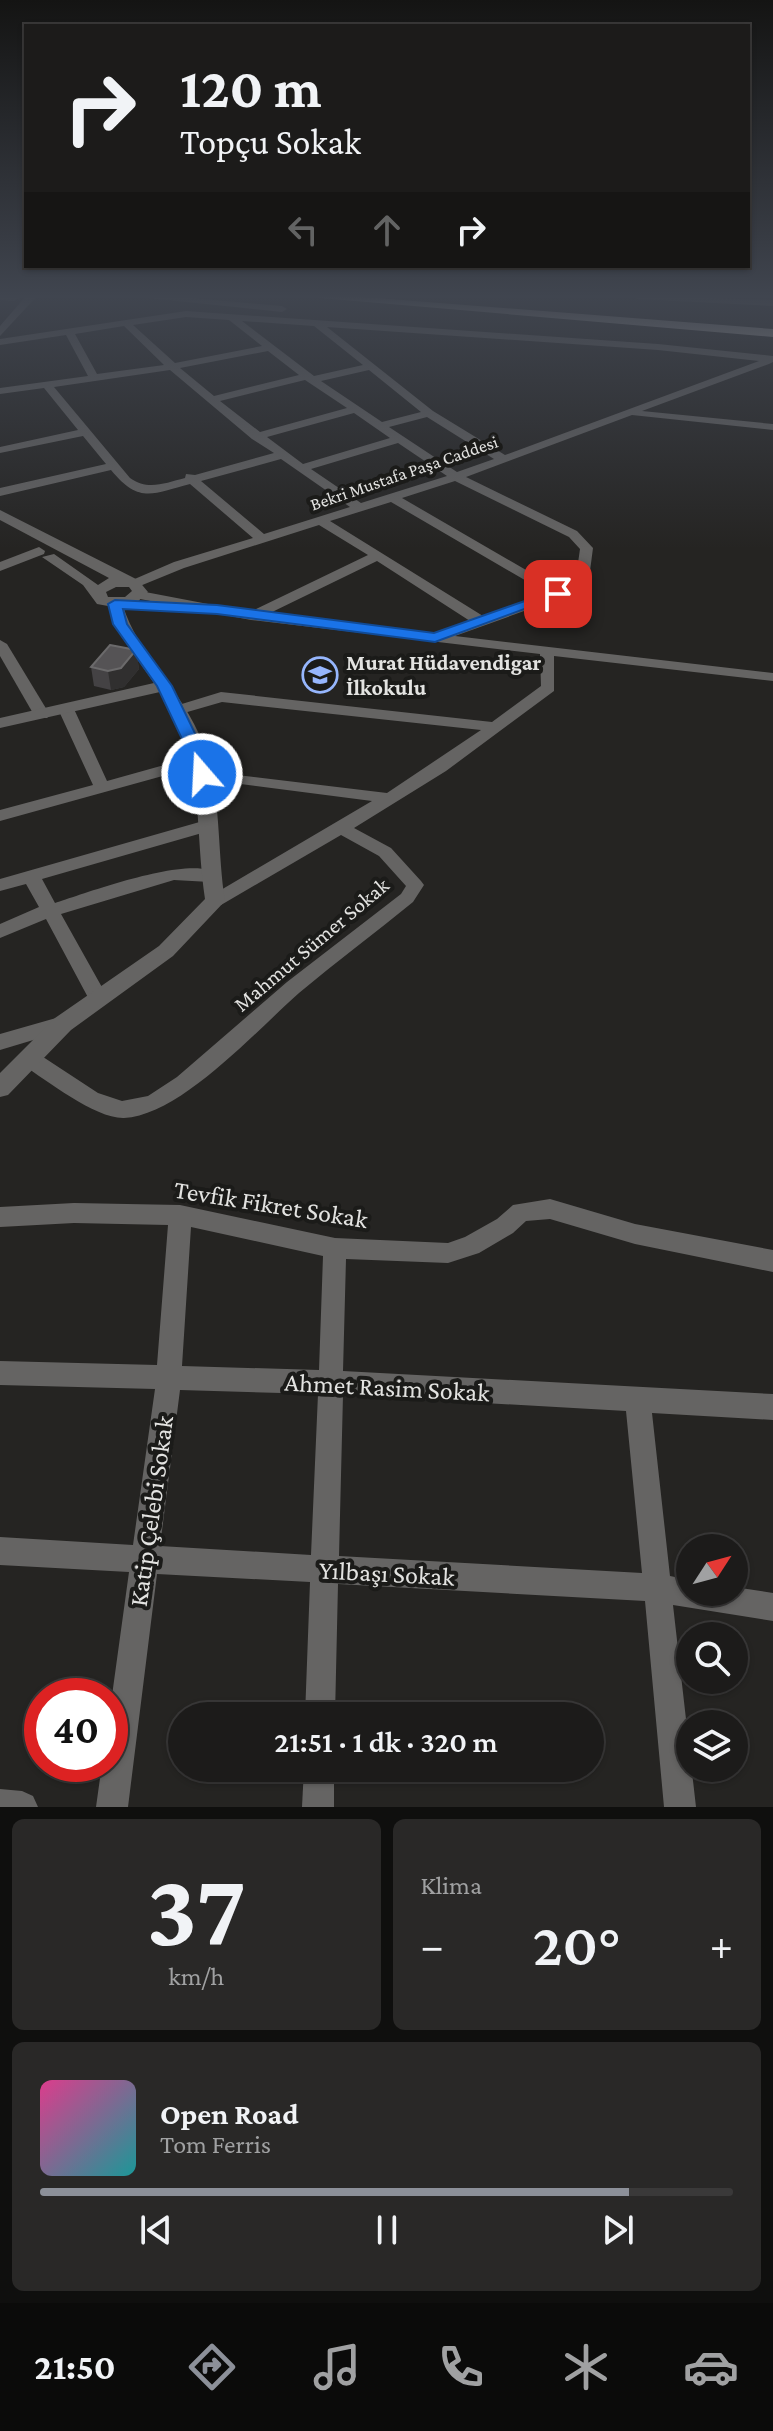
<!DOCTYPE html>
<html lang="tr">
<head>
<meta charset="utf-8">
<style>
	body { margin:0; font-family:"Crimson Pro",serif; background:#292827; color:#f1f3f6; height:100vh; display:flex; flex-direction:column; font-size:30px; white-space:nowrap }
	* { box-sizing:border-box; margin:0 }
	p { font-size:26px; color:#a0a1a2 }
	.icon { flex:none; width:44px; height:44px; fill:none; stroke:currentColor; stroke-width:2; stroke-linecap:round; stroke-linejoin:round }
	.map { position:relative; height:1807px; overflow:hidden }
	.details { display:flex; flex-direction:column; gap:12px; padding:12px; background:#0f0f0e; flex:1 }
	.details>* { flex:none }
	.guide { position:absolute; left:24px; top:24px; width:726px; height:244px; border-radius:0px; box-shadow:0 2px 6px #0004,0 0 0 2px #3a3939; background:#1c1b1a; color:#f1f3f6; overflow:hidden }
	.needle { width:52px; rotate:54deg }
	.buttons { position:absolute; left:676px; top:1534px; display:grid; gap:16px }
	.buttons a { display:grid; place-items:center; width:72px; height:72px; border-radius:50%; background:#1c1b1a; box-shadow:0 2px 6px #0004,0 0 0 2px #3a3939; font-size:40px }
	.speed { position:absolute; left:24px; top:1678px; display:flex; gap:16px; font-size:40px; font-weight:700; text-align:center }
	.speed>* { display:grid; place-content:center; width:104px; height:104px; border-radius:50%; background:#1c1b1a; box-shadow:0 2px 6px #0004,0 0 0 2px #3a3939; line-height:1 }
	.speed .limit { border:12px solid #d22; background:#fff; color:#111 }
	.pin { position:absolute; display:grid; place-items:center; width:68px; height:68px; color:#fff; margin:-34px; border-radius:16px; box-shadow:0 4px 12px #0006 }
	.me { position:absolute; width:88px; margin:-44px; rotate:341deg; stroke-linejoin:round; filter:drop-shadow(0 0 6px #0008) }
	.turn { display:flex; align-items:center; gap:28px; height:168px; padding:0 24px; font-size:36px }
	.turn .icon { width:104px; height:104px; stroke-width:2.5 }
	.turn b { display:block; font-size:56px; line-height:68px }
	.lanes { display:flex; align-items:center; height:76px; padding:0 24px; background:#0003; justify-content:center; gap:40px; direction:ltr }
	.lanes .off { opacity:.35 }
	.big { font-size:60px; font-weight:600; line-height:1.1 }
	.details .card { flex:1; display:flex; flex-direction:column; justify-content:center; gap:12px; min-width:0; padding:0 28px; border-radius:12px; background:#292827 }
	.details .dial { align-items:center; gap:0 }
	.dial b { font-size:104px; line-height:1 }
	.song { display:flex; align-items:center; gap:24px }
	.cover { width:96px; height:96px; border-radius:12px; background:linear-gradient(135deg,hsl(330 70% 55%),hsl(180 70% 35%)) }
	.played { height:8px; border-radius:4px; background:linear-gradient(90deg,#8c9099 85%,#3a3939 85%) }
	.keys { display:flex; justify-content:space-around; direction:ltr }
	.heat { display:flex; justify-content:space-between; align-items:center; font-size:44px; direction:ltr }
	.details .tiles { flex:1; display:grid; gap:12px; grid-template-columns:1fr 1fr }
	.card:last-child { grid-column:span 2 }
	.trip { position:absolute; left:168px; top:1702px; width:436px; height:80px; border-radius:40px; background:#1c1b1a; box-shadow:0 2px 6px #0004,0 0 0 2px #3a3939; font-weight:600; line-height:80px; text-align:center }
	.tabs { display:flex; height:128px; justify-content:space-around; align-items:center; background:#0b0b0a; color:#a0a1a2 }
	.tabs .icon { width:56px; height:56px }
	.tabs .on { color:#8c9099 }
	.tabs b { font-size:36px; color:#f1f3f6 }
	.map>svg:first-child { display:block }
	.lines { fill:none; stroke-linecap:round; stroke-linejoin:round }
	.minor { fill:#656463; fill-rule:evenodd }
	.tertiary { fill:#656463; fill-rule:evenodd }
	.trunk { fill:#b3b0ae; fill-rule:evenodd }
	.wall { fill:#444244 }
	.shaded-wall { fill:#302f2f }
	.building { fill:#555355; stroke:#6b6a6b; stroke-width:2 }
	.route { fill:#1a73e8; stroke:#114b97; stroke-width:2 }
	.labels { text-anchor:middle; stroke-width:8; stroke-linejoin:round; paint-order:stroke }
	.far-street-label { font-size:18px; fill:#e3e3e1; stroke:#1b1b19 }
	.poi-label { font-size:22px; font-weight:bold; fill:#e3e3e1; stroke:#1b1b19; text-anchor:start }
	.street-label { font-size:22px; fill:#e3e3e1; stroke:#1b1b19 }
	.near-street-label { font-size:26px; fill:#e3e3e1; stroke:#1b1b19 }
</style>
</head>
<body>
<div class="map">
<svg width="773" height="1807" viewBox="0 0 773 1807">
	<rect width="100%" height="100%" fill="#252422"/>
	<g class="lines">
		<g class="minor">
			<polygon points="0,296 17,296 19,298 14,301 0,300"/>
			<polygon points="129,296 169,296 282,306 287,309 282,312"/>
			<polygon points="633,296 773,300 773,306 637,299"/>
			<path d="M 186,311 L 658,344 L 773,356 L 773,362 L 769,364 L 642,411 L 773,424 L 773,430 L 632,415 L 466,477 L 577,531 L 593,548 L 590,571 L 563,597 L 455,636 L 773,673 L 773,681 L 554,656 L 554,691 L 446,771 L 354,828 L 391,848 L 421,881 L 424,885 L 413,902 C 375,933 336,962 299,993 C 257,1030 180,1116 124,1118 C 96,1119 46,1080 23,1065 L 20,1059 L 23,1053 L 30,1051 L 37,1053 L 98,1093 L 122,1101 L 148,1096 L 177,1077 L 287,982 L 401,894 L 406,886 L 379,856 L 341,835 L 221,905 L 209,905 L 206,901 L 209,897 L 372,801 L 202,779 L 194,774 L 196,770 L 387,793 L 481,730 L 222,702 L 177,715 L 172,713 L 172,707 L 221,692 L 492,722 L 541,686 L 540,654 L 251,620 L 140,599 L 133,595 L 140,591 L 250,612 L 368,555 L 319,525 L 184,568 L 135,588 L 130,587 L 130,581 L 174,562 L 253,538 L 190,484 C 152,494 139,504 111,470 L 0,496 L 0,488 L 106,464 L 83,436 L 0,453 L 0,447 L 78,430 L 44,388 L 0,394 L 0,388 L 88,376 L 66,335 L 0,345 L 0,339 ZM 186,317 L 229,320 L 262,346 L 175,363 L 133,325 ZM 242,321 L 314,326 L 363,365 L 314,376 ZM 124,326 L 164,365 L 97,374 L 75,334 ZM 327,327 L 658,350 L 759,361 L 505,455 L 433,411 ZM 268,351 L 299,375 L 214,396 L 180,368 ZM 170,370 L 252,439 L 274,453 L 195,475 L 186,474 L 185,478 C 165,483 148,491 130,478 L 54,387 ZM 369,370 L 421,412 L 382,422 L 321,381 ZM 305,380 L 347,408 L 260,432 L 220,401 ZM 354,413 L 390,438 L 303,464 L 267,437 ZM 427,417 L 494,459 L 457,472 L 389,427 ZM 398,443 L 447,476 L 361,503 L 311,469 ZM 281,459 L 350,507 L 264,534 L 201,481 ZM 455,481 L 569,537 L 580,549 L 577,570 L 557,588 L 402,498 ZM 391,502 L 547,593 L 483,616 L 330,521 ZM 377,561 L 470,621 L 435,633 L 268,614 Z"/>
			<polygon points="39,547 45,551 44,554 0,571 0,562"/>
			<polygon points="0,640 7,644 50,715 47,718 37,718 34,715 0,656"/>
			<polygon points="66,704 74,709 107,781 200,755 208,760 206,764 0,821 0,810 93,785 58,709"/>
			<path d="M 210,819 L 216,821 L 218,825 L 216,829 L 42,879 L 55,903 C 84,894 198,851 219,876 L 210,882 L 174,880 L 61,914 L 108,998 L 105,1003 L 91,1003 L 46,919 L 0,938 L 0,924 L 39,907 L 26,884 L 0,891 L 0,879 Z"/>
			<polygon points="63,1016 70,1019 73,1024 70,1029 0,1050 0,1034"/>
			<path d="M 550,1199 L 635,1224 L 773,1250 L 773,1272 L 635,1244 L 550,1219 L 526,1221 L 513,1233 L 479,1253 L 448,1263 L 346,1259 L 343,1371 L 773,1394 L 773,1420 L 652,1413 L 670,1576 L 690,1580 L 690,1592 L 734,1592 L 734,1587 L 773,1593 L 773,1621 L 673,1605 L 696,1807 L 664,1807 L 645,1601 L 338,1584 L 335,1716 L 305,1716 L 310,1582 L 157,1574 L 128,1807 L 96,1807 L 102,1764 L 110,1764 L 110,1710 L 129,1572 L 0,1565 L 0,1537 L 133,1545 L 155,1389 L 0,1385 L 0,1361 L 157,1365 L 168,1225 L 74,1223 L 0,1227 L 0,1207 L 74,1203 L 180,1205 L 335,1238 L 448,1243 L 465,1237 L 497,1219 L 513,1205 ZM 191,1227 L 323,1256 L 319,1370 L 182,1366 ZM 180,1390 L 318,1394 L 311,1555 L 160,1546 ZM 343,1395 L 626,1411 L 642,1573 L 339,1556 Z"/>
			<polygon points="304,1768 334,1768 334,1807 302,1807"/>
			<polygon points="0,1789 22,1791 33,1796 38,1807 0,1807"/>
		</g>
		<g class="tertiary">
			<polygon points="26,296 37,296 0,336 0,326"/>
			<path d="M 0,510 L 138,580 L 148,592 L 134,605 L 123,606 C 138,654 178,687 198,732 C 223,786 216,844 225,901 L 173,956 L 71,1030 L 8,1095 L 0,1097 L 0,1073 L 55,1018 L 159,946 L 205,899 C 193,816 207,770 160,692 L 0,728 L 0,718 L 154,683 L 121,636 L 108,606 L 97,604 L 83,585 L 42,557 L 54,554 L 98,585 L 109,578 L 0,520 ZM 116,587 L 129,587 L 132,591 L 125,597 L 108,597 L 106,592 Z"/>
		</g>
		<polygon class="trunk" points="297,296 350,296 773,329 773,337"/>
	</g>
	<polygon class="wall" points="136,650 139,669 124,687 111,690 94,686 91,667"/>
	<polygon class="shaded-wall" points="136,650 139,669 124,687 111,690 108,671"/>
	<polygon class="building" points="110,645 136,650 121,668 108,671 91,667"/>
	<linearGradient id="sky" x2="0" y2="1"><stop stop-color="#141413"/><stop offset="0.54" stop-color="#40454f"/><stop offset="1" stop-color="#40454f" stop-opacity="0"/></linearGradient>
	<rect width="773" height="549" fill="url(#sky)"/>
	<polygon class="route" points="553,591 565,594 435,642 217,614 123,609 127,624 172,686 208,760 210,774 202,779 194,774 192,760 157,686 113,624 108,604 115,600 217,605 434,633"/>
	<defs>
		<symbol id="school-ring" viewBox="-11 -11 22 22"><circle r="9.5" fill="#1b1b19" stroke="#96b6fd" stroke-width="1.5"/><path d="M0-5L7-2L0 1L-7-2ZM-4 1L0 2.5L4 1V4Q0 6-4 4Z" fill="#96b6fd"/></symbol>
	</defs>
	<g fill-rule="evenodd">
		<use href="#school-ring" x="300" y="655" width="40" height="40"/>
	</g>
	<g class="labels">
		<g class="far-street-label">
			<text transform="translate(404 473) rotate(-19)" y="6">Bekri Mustafa Paşa Caddesi</text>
		</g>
		<g class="poi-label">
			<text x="346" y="670">Murat Hüdavendigar<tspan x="346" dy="25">İlkokulu</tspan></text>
		</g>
		<g class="street-label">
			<text transform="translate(311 944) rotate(-40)" y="8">Mahmut Sümer Sokak</text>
		</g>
		<g class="near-street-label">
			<text transform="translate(271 1204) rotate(9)" y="9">Tevfik Fikret Sokak</text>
			<text transform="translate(387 1387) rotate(3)" y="9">Ahmet Rasim Sokak</text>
			<text transform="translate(151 1511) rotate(-82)" y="9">Katip Çelebi Sokak</text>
			<text transform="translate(387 1573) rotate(3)" y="9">Yılbaşı Sokak</text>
		</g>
	</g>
</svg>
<div class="buttons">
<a><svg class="needle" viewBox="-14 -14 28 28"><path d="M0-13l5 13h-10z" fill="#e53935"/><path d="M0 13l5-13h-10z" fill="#a0a1a2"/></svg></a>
<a><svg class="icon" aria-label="search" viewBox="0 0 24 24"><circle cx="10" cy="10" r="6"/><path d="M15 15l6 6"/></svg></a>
<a><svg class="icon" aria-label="layers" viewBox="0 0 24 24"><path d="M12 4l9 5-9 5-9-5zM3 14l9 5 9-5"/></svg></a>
</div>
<div class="speed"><div class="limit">40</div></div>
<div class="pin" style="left:558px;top:594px;background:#d93025"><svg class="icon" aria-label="arrive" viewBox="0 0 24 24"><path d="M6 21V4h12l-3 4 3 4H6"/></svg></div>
<svg class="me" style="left:202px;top:774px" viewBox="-20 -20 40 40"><circle r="17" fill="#1a73e8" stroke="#fff" stroke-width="3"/><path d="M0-11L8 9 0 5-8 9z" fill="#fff"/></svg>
<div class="trip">21:51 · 1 dk · 320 m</div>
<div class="guide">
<div class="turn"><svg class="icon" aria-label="right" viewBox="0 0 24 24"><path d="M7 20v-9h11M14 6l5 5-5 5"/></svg><div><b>120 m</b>Topçu Sokak</div></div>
<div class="lanes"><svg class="icon off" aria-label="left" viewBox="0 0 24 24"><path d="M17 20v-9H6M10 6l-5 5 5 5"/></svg><svg class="icon off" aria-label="ahead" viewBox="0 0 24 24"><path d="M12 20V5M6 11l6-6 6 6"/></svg><svg class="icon" aria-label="right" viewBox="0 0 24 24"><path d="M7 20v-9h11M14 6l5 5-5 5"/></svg></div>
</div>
</div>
<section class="details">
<div class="tiles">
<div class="card dial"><b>37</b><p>km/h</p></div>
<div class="card"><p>Klima</p>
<div class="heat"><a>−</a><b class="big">20°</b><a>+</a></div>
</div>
<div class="card">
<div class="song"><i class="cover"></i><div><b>Open Road</b><p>Tom Ferris</p></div></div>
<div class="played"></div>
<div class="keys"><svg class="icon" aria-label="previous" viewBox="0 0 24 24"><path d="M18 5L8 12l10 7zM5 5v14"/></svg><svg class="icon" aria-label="pause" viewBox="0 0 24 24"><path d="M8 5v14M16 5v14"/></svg><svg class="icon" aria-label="next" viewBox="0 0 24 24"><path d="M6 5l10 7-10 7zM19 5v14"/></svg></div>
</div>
</div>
</section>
<nav class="tabs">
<b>21:50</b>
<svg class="icon on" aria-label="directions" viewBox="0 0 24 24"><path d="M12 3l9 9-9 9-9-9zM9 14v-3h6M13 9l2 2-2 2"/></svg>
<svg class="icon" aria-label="music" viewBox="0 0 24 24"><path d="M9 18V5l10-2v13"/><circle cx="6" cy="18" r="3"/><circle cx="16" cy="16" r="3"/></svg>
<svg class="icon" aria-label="phone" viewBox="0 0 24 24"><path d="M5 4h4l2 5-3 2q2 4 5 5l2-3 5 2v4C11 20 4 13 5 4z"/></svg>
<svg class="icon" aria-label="climate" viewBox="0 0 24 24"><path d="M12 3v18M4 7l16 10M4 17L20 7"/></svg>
<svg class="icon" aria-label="car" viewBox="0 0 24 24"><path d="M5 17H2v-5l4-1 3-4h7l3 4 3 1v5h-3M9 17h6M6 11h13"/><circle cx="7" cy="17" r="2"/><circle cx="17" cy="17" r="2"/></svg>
</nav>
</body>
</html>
